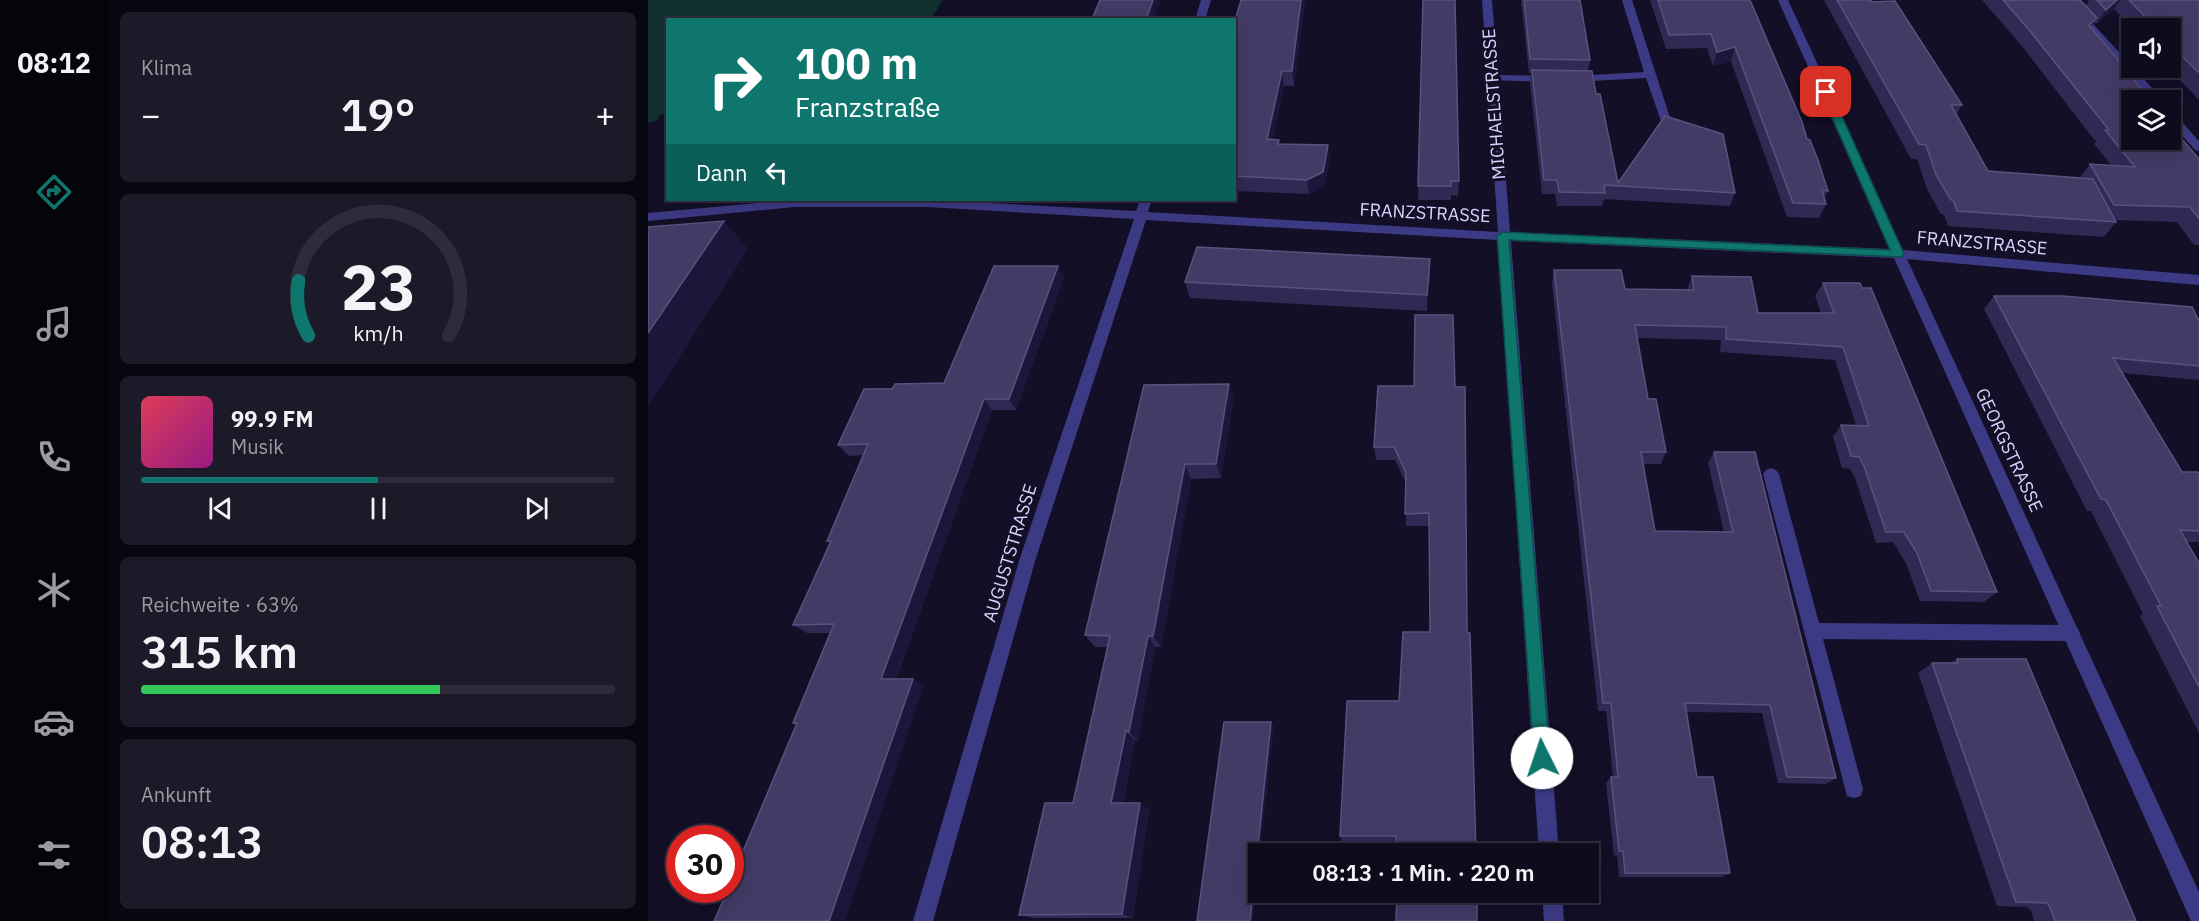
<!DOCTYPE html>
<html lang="de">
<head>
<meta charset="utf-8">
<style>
	body { margin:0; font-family:"IBM Plex Sans",sans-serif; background:#1c1929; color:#f1f3f6; height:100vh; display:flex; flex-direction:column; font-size:22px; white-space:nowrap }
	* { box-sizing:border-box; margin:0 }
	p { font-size:20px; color:#9b9ba3 }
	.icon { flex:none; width:33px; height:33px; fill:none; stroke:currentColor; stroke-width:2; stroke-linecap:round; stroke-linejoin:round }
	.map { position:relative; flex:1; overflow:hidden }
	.panel { display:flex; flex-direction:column; gap:12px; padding:12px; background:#08060f; width:540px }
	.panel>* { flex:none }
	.top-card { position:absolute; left:18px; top:18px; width:570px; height:183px; border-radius:0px; box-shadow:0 6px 24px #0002,0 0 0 2px #2e2b3b; background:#0f766e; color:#fff; overflow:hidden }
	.tools { position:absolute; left:1473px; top:18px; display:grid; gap:12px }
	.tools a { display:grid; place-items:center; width:60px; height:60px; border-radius:0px; background:#0e0b1c; box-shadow:0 6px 24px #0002,0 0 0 2px #2e2b3b; font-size:30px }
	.speed { position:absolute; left:18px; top:825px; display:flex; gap:12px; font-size:30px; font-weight:700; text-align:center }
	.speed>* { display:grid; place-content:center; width:78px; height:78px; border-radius:50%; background:#0e0b1c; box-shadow:0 6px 24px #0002,0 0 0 2px #2e2b3b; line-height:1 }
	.speed .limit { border:9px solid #d22; background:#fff; color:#111 }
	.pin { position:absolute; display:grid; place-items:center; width:51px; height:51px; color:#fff; margin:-26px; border-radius:12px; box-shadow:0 3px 9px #0006 }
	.me { position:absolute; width:66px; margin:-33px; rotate:356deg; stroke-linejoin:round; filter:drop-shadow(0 0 4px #0008) }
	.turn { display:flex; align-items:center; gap:21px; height:126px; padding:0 30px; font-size:27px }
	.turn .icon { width:78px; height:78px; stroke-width:2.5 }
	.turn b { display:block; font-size:42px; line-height:51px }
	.then { display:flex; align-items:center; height:57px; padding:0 30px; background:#0003; gap:12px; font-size:22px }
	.big { font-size:45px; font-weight:600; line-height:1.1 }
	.panel .card { flex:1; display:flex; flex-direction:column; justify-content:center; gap:9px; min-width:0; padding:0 21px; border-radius:9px; background:#1c1929 }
	.panel .dial { align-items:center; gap:0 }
	.dial svg { height:156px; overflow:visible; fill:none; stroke:#2e2b3b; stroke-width:7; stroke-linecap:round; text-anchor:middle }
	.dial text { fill:#f1f3f6; stroke:none }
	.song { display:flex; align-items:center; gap:18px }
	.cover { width:72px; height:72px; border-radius:9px; background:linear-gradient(135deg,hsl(350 70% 55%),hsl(310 70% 35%)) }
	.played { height:6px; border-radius:3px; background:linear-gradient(90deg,#0f766e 50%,#2e2b3b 50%) }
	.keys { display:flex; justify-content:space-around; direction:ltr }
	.heat { display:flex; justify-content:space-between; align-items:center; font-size:33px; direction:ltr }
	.charge { height:9px; border-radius:4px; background:linear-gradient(90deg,#34c759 63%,#2e2b3b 0) }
	.trip { position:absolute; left:600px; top:843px; width:351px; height:60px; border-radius:0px; background:#0e0b1c; box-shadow:0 6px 24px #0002,0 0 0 2px #2e2b3b; font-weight:600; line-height:60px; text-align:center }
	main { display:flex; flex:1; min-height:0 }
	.tabs { display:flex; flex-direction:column; width:108px; justify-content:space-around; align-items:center; background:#06040b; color:#9b9ba3 }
	.tabs .icon { width:42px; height:42px }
	.tabs .on { color:#0f766e }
	.tabs b { font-size:27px; color:#f1f3f6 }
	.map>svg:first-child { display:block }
	.green { fill:#12302f }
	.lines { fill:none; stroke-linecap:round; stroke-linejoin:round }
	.lane { fill:#3d3a85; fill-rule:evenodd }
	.street { fill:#3d3a85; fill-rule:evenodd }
	.wall { fill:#312854 }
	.shaded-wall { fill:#1d163a }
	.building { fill:#433a66; stroke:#5a527e; stroke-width:1.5 }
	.route { fill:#0f766e; stroke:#0a4d48; stroke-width:1.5 }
	.labels { text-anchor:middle; stroke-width:6; stroke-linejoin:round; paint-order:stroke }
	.street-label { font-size:18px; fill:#d9d4ff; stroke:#130f26 }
</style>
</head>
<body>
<main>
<nav class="tabs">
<b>08:12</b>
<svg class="icon on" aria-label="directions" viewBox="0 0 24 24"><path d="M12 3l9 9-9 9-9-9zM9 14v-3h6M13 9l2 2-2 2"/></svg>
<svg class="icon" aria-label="music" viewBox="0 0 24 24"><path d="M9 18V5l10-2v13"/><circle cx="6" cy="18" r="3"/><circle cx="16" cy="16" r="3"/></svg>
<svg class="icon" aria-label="phone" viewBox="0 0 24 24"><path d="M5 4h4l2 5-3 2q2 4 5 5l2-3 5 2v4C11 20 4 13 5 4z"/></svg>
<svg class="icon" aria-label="climate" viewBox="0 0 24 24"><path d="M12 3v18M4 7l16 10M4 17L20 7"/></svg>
<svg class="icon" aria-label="car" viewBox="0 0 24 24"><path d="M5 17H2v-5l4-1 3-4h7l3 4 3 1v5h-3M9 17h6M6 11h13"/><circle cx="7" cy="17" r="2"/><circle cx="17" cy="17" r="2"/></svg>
<svg class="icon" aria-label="filters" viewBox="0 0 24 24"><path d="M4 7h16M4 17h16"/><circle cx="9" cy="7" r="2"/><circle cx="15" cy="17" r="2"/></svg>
</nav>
<section class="panel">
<div class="card"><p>Klima</p>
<div class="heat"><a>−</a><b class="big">19°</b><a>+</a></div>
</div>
<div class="card dial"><svg viewBox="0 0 100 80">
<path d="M14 69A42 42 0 1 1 86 69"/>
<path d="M14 69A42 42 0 0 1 9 41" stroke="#0f766e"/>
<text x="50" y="56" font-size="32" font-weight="700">23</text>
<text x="50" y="72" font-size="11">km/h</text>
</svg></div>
<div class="card">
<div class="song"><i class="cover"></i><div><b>99.9 FM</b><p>Musik</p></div></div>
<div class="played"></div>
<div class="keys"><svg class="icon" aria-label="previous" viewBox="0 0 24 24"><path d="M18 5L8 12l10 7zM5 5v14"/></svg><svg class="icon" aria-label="pause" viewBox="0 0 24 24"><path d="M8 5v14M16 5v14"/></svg><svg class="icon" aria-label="next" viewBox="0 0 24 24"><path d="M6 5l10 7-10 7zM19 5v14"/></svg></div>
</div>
<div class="card"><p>Reichweite · 63%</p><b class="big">315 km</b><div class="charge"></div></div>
<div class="card"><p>Ankunft</p><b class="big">08:13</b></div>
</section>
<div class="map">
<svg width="1551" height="921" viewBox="0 0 1551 921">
	<rect width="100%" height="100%" fill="#130f26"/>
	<polygon class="green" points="0,0 295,0 283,19 20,20 19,113 11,115 10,120 0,123"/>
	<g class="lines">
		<g class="lane">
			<polygon points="974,0 984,0 1024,124 1023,126 1019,127 1014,124 998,78 926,82 921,79 926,76 996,72"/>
			<polygon points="845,75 902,76 907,79 902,82 841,80 841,76"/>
			<polygon points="1123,468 1128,470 1131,474 1171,623 1423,625 1429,627 1432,633 1429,639 1423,641 1175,639 1215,789 1213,796 1206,798 1199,796 1115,474 1118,470"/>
		</g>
		<g class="street">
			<polygon points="553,0 563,0 557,20 547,20"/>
			<polygon points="834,0 844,0 862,232 1242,249 1130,0 1140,0 1255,250 1551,275 1551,285 1259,259 1551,892 1551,921 1543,921 1246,258 863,241 911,854 891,854 850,240 498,220 388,558 285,921 265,921 372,558 486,219 279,207 147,207 0,221 0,213 143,200 286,200 488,211 492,200 504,200 500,212 850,232"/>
			<polygon points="1413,0 1423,0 1515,100 1505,100"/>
			<polygon points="1522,112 1526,113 1551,141 1551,151 1547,150 1522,122"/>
			<polygon points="894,892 914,892 916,921 896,921"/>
		</g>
	</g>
	<g class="wall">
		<polygon points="593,0 657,0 646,86 636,86 625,139 632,144 680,145 682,160 676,187 661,194 586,191 586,24"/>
		<polygon points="775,0 811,181 810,196 803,195 803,200 770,200"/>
		<polygon points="873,0 932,0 942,60 940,71 948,94 970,183 1087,193 1082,206 956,199 954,206 909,206 907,194 894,194 882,84 883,73 881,73"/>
		<polygon points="1002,0 1102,0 1180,191 1176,198 1178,204 1171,218 1139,217 1083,61 1065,66 1059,48 1018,49"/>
		<polygon points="1176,0 1223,0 1223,2 1314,105 1308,115 1340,171 1431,178 1442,164 1463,165 1446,144 1448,142 1373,45 1334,0 1432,0 1438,6 1441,0 1551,0 1551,100 1520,68 1522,68 1522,28 1484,28 1466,9 1448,24 1446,22 1443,27 1551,159 1551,245 1546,245 1529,222 1467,220 1468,222 1456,237 1300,226 1296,215 1293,214 1279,189 1269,159 1263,159"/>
		<polygon points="782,259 782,275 779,311 542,298 537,282"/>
		<polygon points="410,266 416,278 368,410 344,410 248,679 265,679 276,686 148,724 145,723 182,633 159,633 145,625 182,543 179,541 216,455 201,456 190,445 244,389 296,383"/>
		<polygon points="906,270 977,289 1039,290 1044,276 1110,313 1173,313 1167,296 1175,283 1349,592 1336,602 1272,601 1258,563 1245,542 1228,543 1207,478 1202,469 1194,468 1185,437 1193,425 1208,425 1187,360 1072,352 1073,340 989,338 1000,399 1018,452 1013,464 995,464 1007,531 1076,532 1060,463 1066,452 1188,778 1178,784 1130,783 1114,713 1039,712 1049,777 1082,873 1074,877 971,877 969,855 966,856 958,783 963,777 965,777 958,711 950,711 904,283"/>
		<polygon points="1346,296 1551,321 1551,380 1474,373 1534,472 1551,472 1551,542 1539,542 1551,563 1551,733 1492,616 1495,614 1443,511 1439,511 1336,309"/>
		<polygon points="767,315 805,315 807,387 817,387 819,632 822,633 828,854 750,854 750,849 749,849 748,841 694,841 692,836 699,701 751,701 755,632 782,632 781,526 758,526 758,484 747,460 728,460 726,447 730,386 766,386"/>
		<polygon points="581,384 585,399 573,478 543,479 513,647 507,647 490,741 487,740 475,803 492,803 501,810 485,918 385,918 371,915 425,803 459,647 447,647 437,635"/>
		<polygon points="1309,659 1488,921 1386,921 1383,911 1379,907 1349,906 1270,673 1284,663 1302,663"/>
	</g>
	<g class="shaded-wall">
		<polygon points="505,0 513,0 506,20 498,20"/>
		<polygon points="653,0 657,0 646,86 644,71"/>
		<polygon points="1469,0 1472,0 1466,9 1448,24 1458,10"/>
		<polygon points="1087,47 1083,61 1065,66 1069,52"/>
		<polygon points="634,71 636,86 622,154 619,139"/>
		<polygon points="680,145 682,160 676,187 661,194 659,180"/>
		<polygon points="76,221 100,249 0,407 0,333"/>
		<polygon points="782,259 782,275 779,311 779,295"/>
		<polygon points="410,266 416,278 368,410 361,399"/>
		<polygon points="581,384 585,399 573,478 568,464"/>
		<polygon points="336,399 344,410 245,686 233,679"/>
		<polygon points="537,464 543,479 513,647 505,636"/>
		<polygon points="500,636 507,647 490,741 481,732"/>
		<polygon points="265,679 276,686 197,921 181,921"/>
		<polygon points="623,722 626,727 612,854 610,854 610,871 605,921 602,921"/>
		<polygon points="478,731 487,740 473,810 463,803"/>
		<polygon points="492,803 501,810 485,918 474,914"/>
	</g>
	<g class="building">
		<polygon points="452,0 505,0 498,20 426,20 444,19"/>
		<polygon points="593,0 653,0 644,71 634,71 619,139 631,140 630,144 680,145 675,172 659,180 586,176 586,24"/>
		<polygon points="775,0 807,0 811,181 803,181 803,186 770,186"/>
		<polygon points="876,0 932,0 942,60 882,59"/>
		<polygon points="1010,0 1102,0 1154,122 1159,139 1162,140 1170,160 1180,191 1174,190 1178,204 1145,203 1087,47 1069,52 1063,34 1021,35"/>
		<polygon points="1189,0 1223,0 1223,2 1247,1 1314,105 1303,105 1340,171 1445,179 1468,222 1309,211 1305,200 1303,200 1288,175 1278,145 1271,144"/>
		<polygon points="1355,0 1432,0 1449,18 1441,25 1503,100 1484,100 1484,140 1522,140 1522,125 1551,159 1551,219 1542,207 1466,205 1442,164 1487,167 1457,130 1461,130 1382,31"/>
		<polygon points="1449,0 1469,0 1458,10"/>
		<polygon points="1481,0 1551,0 1551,73 1522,44 1522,28 1508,28"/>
		<polygon points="884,70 944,71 948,94 952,94 970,183 1017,116 1075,134 1087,193 956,185 957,193 911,192 909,180 896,180"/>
		<polygon points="76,221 0,333 0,227"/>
		<polygon points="549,247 782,259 779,295 537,282"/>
		<polygon points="346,266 410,266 361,399 336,399 233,679 265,679 181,921 66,921 80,890 82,890 82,882 149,723 145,723 186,624 145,625 183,541 179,541 220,444 190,445 216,389 244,389 247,384 296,383"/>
		<polygon points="906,270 973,270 977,289 1046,290 1044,276 1103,277 1110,313 1186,313 1175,283 1212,283 1214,288 1223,288 1349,592 1283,591 1269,553 1256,532 1238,532 1216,466 1211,457 1203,456 1193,425 1221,426 1195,347 1078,339 1078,327 987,325 1000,399 1008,399 1018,452 993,452 1007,531 1085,532 1066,452 1107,452 1188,778 1139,777 1122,705 1037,703 1049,777 1065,777 1082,873 977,873 975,851 971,851 963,777 970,777 963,703 955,703"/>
		<polygon points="1346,296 1415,296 1544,307 1551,321 1551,366 1465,358 1534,472 1551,472 1551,531 1532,530 1551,563 1551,687 1509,606 1513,606 1458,500 1453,499"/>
		<polygon points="767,315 805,315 807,387 817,387 819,632 822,633 828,854 750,854 750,843 748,843 748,836 692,836 699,701 751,701 755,632 782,632 781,513 757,514 758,473 746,447 726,447 730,386 766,386"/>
		<polygon points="581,384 568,464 537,464 505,636 500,636 481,732 478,731 463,803 492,803 474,914 371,915 397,803 425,803 462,636 437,635 496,385"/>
		<polygon points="1309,659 1378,659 1488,921 1407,921 1402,907 1399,903 1368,902 1284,663 1310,663"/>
		<polygon points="576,722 623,722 602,921 549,921"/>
		<polygon points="749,892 829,892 829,921 748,921"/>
	</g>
	<polygon class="route" points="1174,90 1183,92 1256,254 1254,257 861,240 902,758 900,764 894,767 888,764 886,758 849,236 855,232 1242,250 1173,92"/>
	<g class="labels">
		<g class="street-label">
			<text transform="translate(846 104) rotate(-94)" y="6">MICHAELSTRASSE</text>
			<text transform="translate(777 213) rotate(3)" y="6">FRANZSTRASSE</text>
			<text transform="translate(1334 243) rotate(5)" y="6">FRANZSTRASSE</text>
			<text transform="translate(1361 450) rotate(65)" y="6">GEORGSTRASSE</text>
			<text transform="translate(362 553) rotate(-73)" y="6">AUGUSTSTRASSE</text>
		</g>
	</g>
</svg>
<div class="tools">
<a><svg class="icon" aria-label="sound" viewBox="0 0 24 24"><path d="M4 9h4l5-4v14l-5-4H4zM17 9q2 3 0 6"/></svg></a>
<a><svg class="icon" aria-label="layers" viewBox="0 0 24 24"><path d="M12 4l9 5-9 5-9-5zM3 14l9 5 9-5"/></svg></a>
</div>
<div class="speed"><div class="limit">30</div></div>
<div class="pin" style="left:1178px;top:92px;background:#d93025"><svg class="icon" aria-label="arrive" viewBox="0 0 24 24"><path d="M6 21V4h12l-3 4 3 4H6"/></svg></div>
<svg class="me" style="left:894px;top:758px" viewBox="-20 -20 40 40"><circle r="19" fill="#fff"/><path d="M0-13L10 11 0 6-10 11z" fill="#0f766e"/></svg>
<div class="trip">08:13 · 1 Min. · 220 m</div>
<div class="top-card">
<div class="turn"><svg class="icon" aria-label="right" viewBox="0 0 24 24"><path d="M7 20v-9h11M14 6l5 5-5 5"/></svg><div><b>100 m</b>Franzstraße</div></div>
<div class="then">Dann<svg class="icon" aria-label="left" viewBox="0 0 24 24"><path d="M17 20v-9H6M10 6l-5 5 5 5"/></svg></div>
</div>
</div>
</main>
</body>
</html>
